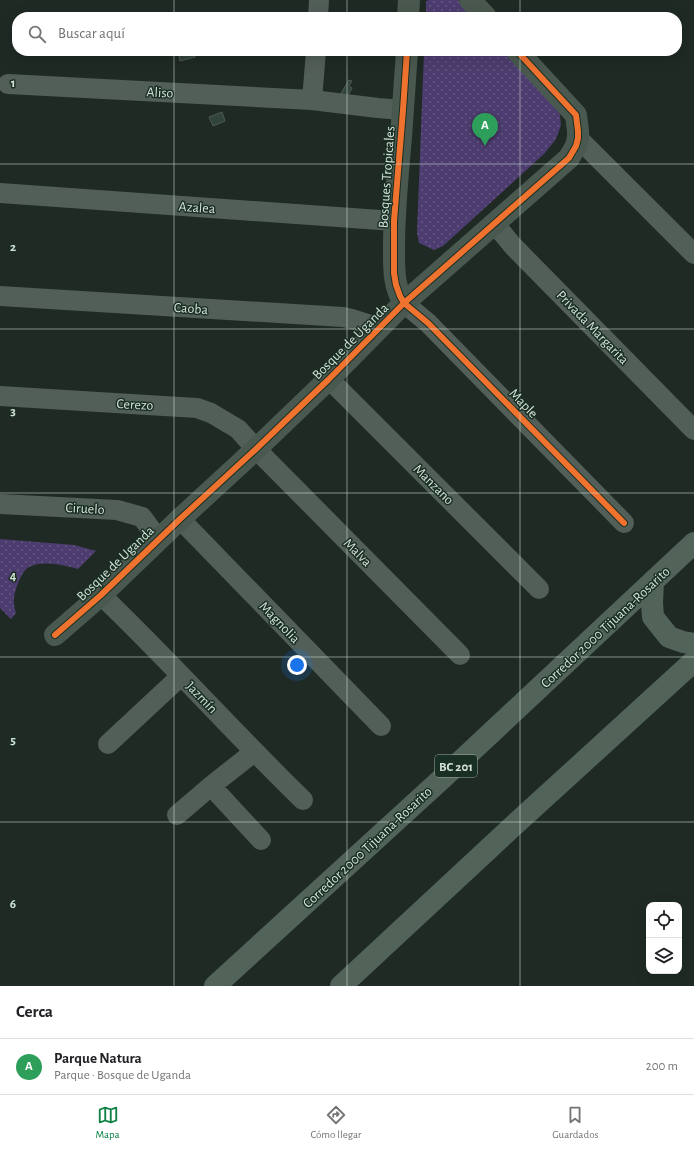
<!DOCTYPE html>
<html lang="es">
<meta charset="utf-8">
<style>
body{margin:0;font-family:"Alegreya Sans",sans-serif;background:#f2f2f2;color:#202124}
.controls{position:absolute;right:12px;bottom:12px;display:grid;overflow:hidden;border-radius:8px;box-shadow:0 4px 16px #0002}
.controls button{width:36px;height:36px;display:grid;place-items:center;padding:0;border:0;border-bottom:1px solid #e0e0e0;background:#fff;color:#202124;font:20px sans-serif}
.you{position:absolute;left:297px;top:665px;width:14px;height:14px;margin:-10px;border:3px solid #fff;border-radius:50%;background:#1a73e8;box-shadow:0 0 0 6px #1a73e833}
.badge{display:grid;place-items:center;width:26px;height:26px;border-radius:50%;background:#0b8043;color:#fff;font-size:13px;font-weight:700}
.pin{position:absolute;translate:-50% -33px;filter:drop-shadow(0 1px 2px #0008)}
.pin::after{content:'';position:absolute;top:21px;width:14px;height:12px;background:inherit;clip-path:polygon(0 0,100% 0,50% 100%)}
.list{margin:0;padding:0;list-style:none}
h2{display:flex;justify-content:space-between;align-items:center;height:52px;margin:0;padding:0 16px;font-size:17px}
h2 small{font-size:13px;font-weight:400;color:#757577}
.list li{display:grid;grid-template-columns:26px 1fr auto;gap:12px;align-items:center;box-sizing:border-box;height:56px;padding:0 16px;border-top:1px solid #e0e0e0}
.list b{display:block;font-size:15px;white-space:nowrap}
.list p{margin:0;font-size:13px;white-space:nowrap;color:#757577}
.list em{font-size:13px;font-style:normal;color:#757577}
.icon{flex:none;width:22px;height:22px;fill:none;stroke:currentColor;stroke-width:2;stroke-linecap:round;stroke-linejoin:round}
.map{position:relative;flex:none;width:694px;height:986px;overflow:hidden}
.search{position:absolute;background:#fff;box-shadow:0 4px 16px #0002;left:12px;right:12px;top:12px;height:44px;display:flex;align-items:center;gap:10px;box-sizing:border-box;padding:0 14px;border-radius:16px;color:#757577;font-size:15px}
.sheet{height:108px;background:#fff}
nav{display:flex;justify-content:space-around;align-items:center;box-sizing:border-box;height:56px;border-top:1px solid #e0e0e0;background:#fff;font-size:11px;color:#757577}
nav a{display:grid;justify-items:center;gap:2px}
nav .on{color:#0b8043}
.map>svg:first-child{display:block}
.park{fill:url(#park-dots)}
.building{fill:#31443a;stroke:#505954}
.lines{fill:none;stroke-linecap:round;stroke-linejoin:round}
.street{stroke:#525f58;stroke-width:20}
.secondary{stroke:#4a5950;stroke-width:22}
.highway{stroke:#52645a;stroke-width:22}
.cycleway-casing{stroke:#1a2f23;stroke-width:8}
.cycleway{stroke:#ef722f;stroke-width:6}
.grid{fill:none;stroke:#d5e2da;stroke-width:1;stroke-opacity:0.55}
.labels{text-anchor:middle;stroke-width:3;stroke-linejoin:round;paint-order:stroke}
.shield{fill:#1a2f23;stroke:#9daca3;stroke-width:1}
.shield-label{font-size:13px;font-weight:bold;fill:#d5e2da}
.street-label{font-size:14px;fill:#d5e2da;stroke:#1a2f23}
.grid-label{font-size:13px;text-anchor:middle;font-weight:bold;fill:#d5e2da;stroke:#1a2f23;stroke-width:3;stroke-linejoin:round;paint-order:stroke}
</style>
<div class="map">
<svg width="694" height="986" viewBox="0 0 694 986">
<defs>
<pattern id="park-dots" width="8" height="8" patternUnits="userSpaceOnUse"><rect width="8" height="8" fill="#4d3c6f"/><path d="M2 2h.1M6 6h.1" fill="none" stroke="#665883" stroke-width="1.8" stroke-linecap="round"/></pattern>
</defs>
<rect width="100%" height="100%" fill="#1f2a24"/>
<path class="park" d="M428,0H458L474,17H426V2Z
M424,51H506L559,107L561,125L556,139L544,154L443,246L434,250L419,243L417,233Z
M0,539L74,545L96,551L78,569C64,565 42,560 29,567C23,570 19,580 17,586C13,596 13,604 16,613L11,619L0,608Z"/>
<path class="building" d="M178,51H193L195,57L180,61Z
M349,80L352,81L349,86L352,88L346,99L340,95Z
M222,112L225,121L213,126L209,117Z"/>
<g class="lines">
<path class="street" d="M318,17L319,0
M8,84L312,100L378,108L403,110
M312,100L316,51
M578,138L694,254
M0,193L394,221
M494,223L513,246L694,430
M0,296L343,317L352,319L380,328
M404,303L428,323L624,523
M329,379L539,589
M0,396L197,408L211,413L238,429L256,449L460,655
M0,504L117,510L142,517L158,539
M180,519L381,726
M101,595C170,661 234,733 303,800
M108,744L181,676
M211,786L261,840
M177,815L211,786L254,752"/>
<path class="secondary" d="M470,0L486,17
M408,17L409,0
M404,303C393,286 394,266 394,247C394,210 398,173 401,137C403,108 405,80 407,51
M55,635L101,595L180,519L256,449L329,379L404,303L569,158L576,146L578,138V131L576,115L517,51"/>
<path class="highway" d="M653,581L652,603L653,617L669,637L683,642L694,644
M215,986L446,775L694,543
M341,986L511,828L694,661"/>
<defs>
<path id="cycleway" d="M407,51L403,110L394,221V273L396,285L400,296L404,303L428,323L624,523
M55,635L101,595L180,519L256,449L329,379L404,303L569,158L576,146L578,138V131L576,115L517,51"/>
</defs>
<use href="#cycleway" class="cycleway-casing"/>
<use href="#cycleway" class="cycleway"/>
</g>
<path class="grid" d="M174,0V17M347,0V17M520,0V17M174,51V986M347,51V986M520,51V986M0,164H694M0,329H694M0,493H694M0,657H694M0,822H694"/>
<g class="labels">
<rect class="shield" x="435" y="755" width="42" height="22" rx="3"/>
<g class="shield-label">
<text x="456" y="771">BC 201</text>
</g>
<g class="street-label">
<text transform="translate(160 92) rotate(3)" y="5">Aliso</text>
<text transform="translate(386 177) rotate(-86)" y="5">Bosques Tropicales</text>
<text transform="translate(197 207) rotate(4)" y="5">Azalea</text>
<text transform="translate(191 308) rotate(4)" y="5">Caoba</text>
<text transform="translate(593 327) rotate(46)" y="5">Privada Margarita</text>
<text transform="translate(350 341) rotate(-45)" y="5">Bosque de Uganda</text>
<text transform="translate(524 403) rotate(46)" y="5">Maple</text>
<text transform="translate(135 404) rotate(3)" y="5">Cerezo</text>
<text transform="translate(434 484) rotate(45)" y="5">Manzano</text>
<text transform="translate(85 508) rotate(3)" y="5">Ciruelo</text>
<text transform="translate(358 552) rotate(45)" y="5">Malva</text>
<text transform="translate(115 563) rotate(-44)" y="5">Bosque de Uganda</text>
<text transform="translate(280 622) rotate(46)" y="5">Magnolia</text>
<text transform="translate(605 627) rotate(-43)" y="5">Corredor 2000 Tijuana-Rosarito</text>
<text transform="translate(202 697) rotate(46)" y="5">Jazmín</text>
<text transform="translate(367 847) rotate(-43)" y="5">Corredor 2000 Tijuana-Rosarito</text>
</g>
</g>
<g class="grid-label">
<text x="13" y="87">1</text>
<text x="13" y="251">2</text>
<text x="13" y="415">3</text>
<text x="13" y="580">4</text>
<text x="13" y="744">5</text>
<text x="13" y="908">6</text>
</g>
</svg>
<div class="controls">
<button><svg class="icon" aria-label="locate" viewBox="0 0 24 24"><circle cx="12" cy="12" r="6"/><path d="M12 2v4M12 18v4M2 12h4M18 12h4"/></svg></button>
<button><svg class="icon" aria-label="layers" viewBox="0 0 24 24"><path d="M12 4l9 5-9 5-9-5zM3 14l9 5 9-5"/></svg></button>
</div>
<div class="you"></div>
<div class="pin badge" style="left:485px;top:146px;background:#2e9e5b">A</div>
<div class="search"><svg class="icon" aria-label="search" viewBox="0 0 24 24"><circle cx="10" cy="10" r="6"/><path d="M15 15l6 6"/></svg>Buscar aquí</div>
</div>
<section class="sheet">
<h2>Cerca<small></small></h2>
<ul class="list">
<li><span class="badge" style="background:#2e9e5b">A</span><div><b>Parque Natura</b><p>Parque · Bosque de Uganda</p></div><em>200 m</em></li>
</ul>
</section>
<nav>
<a class="on"><svg class="icon" aria-label="map" viewBox="0 0 24 24"><path d="M3 6l6-2 6 2 6-2v14l-6 2-6-2-6 2zM9 4v14M15 6v14"/></svg>Mapa</a>
<a><svg class="icon" aria-label="directions" viewBox="0 0 24 24"><path d="M12 3l9 9-9 9-9-9zM9 14v-3h6M13 9l2 2-2 2"/></svg>Cómo llegar</a>
<a><svg class="icon" aria-label="saved" viewBox="0 0 24 24"><path d="M7 4h10v16l-5-4-5 4z"/></svg>Guardados</a>
</nav>
